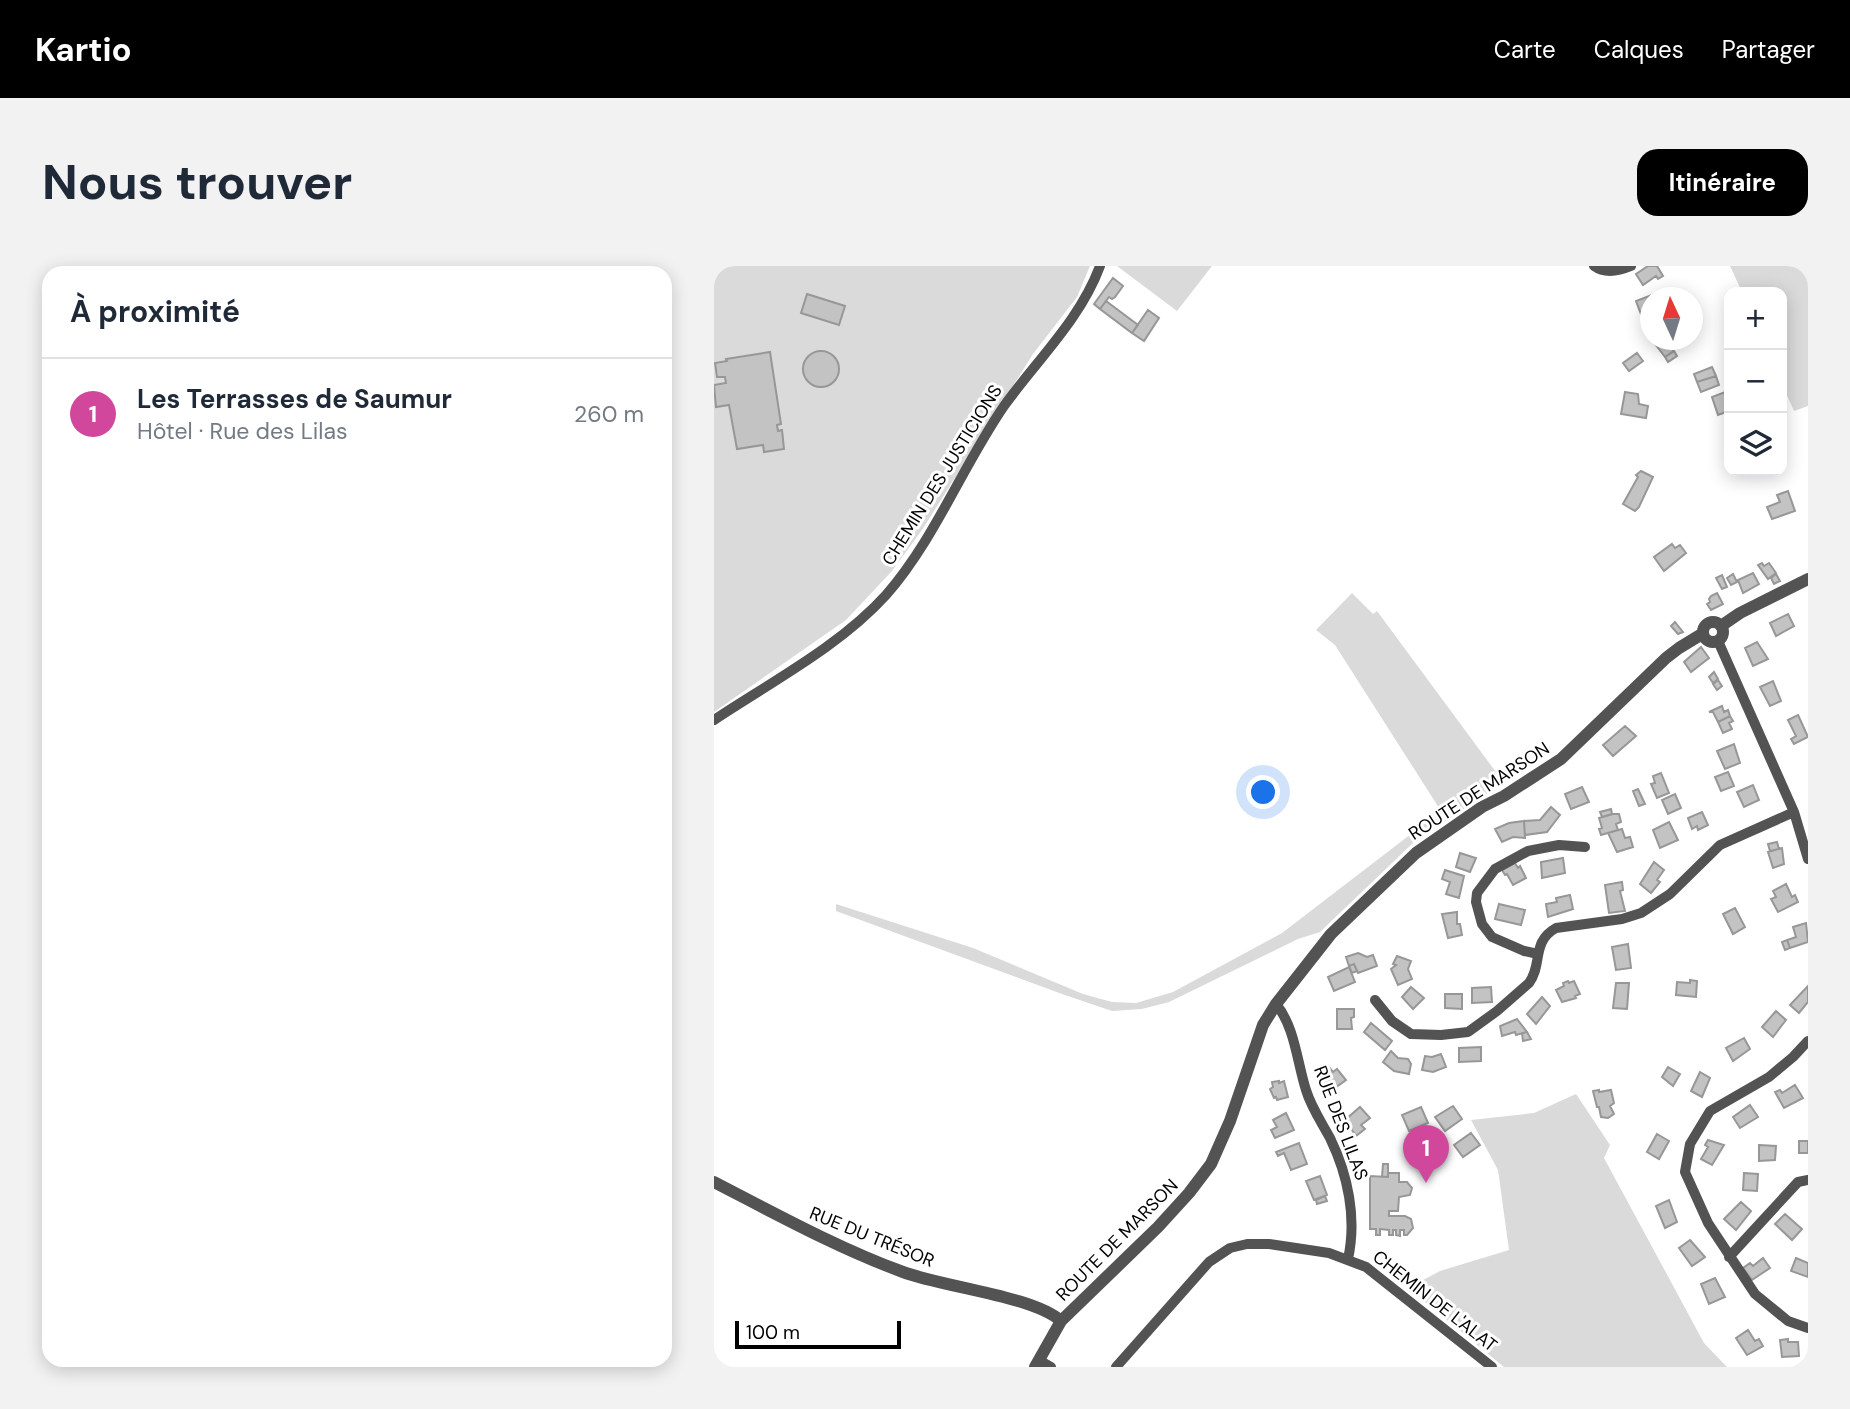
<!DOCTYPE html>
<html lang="fr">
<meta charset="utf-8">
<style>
body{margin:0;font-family:"DM Sans",sans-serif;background:#f2f2f3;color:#1f2937}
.controls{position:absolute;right:21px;top:21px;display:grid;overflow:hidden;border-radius:14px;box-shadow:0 4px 18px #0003}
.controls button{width:63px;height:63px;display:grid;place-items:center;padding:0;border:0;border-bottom:2px solid #e0e1e3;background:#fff;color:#1f2937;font:35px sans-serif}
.compass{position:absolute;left:926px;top:21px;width:63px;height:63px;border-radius:50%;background:#fff;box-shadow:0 4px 18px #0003;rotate:356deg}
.scale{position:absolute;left:21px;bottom:18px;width:166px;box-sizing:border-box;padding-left:7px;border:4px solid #000;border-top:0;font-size:19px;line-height:24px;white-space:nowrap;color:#000;-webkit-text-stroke:5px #fff;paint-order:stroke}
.you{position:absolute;left:550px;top:527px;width:24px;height:24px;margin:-18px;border:5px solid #fff;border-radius:50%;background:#1a73e8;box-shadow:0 0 0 10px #1a73e833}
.badge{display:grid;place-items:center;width:46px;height:46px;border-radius:50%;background:#000;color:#fff;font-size:23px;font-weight:700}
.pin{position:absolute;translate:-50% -58px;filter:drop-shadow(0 2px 4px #0008)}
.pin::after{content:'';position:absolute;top:37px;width:24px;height:21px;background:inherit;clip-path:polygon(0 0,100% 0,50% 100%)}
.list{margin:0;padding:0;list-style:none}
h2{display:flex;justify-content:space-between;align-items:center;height:91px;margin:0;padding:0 28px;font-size:30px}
h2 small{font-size:23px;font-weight:400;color:#747a83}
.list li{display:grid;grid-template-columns:46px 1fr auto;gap:21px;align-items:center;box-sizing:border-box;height:112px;padding:0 28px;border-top:2px solid #e0e1e3}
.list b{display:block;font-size:26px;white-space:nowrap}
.list p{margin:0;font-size:23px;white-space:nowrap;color:#747a83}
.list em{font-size:23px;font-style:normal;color:#747a83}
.icon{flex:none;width:38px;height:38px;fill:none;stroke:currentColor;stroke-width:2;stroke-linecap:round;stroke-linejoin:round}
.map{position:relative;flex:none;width:1094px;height:1101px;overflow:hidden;border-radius:21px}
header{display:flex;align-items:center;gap:42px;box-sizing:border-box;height:98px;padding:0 35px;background:#000;color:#fff}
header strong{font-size:33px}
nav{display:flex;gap:38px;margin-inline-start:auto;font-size:24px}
.intro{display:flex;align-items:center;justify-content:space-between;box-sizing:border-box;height:168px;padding:0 42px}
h1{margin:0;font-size:49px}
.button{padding:18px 32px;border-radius:21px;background:#000;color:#fff;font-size:24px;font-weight:700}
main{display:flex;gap:42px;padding:0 42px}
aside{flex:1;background:#fff;border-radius:21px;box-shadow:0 4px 18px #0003}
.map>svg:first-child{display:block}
.green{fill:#dadada}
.building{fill:#c3c3c3;stroke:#979797;stroke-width:2}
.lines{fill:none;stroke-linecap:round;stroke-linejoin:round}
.minor{stroke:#535353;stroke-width:10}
.tertiary{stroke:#535353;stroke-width:12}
.labels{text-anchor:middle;stroke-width:6;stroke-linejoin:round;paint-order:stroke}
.street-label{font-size:18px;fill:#000;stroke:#fff}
</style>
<header>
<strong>Kartio</strong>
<nav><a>Carte</a><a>Calques</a><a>Partager</a></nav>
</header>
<div class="intro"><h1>Nous trouver</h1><a class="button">Itinéraire</a></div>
<main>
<aside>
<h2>À proximité<small></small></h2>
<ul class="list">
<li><span class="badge" style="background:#d1479c">1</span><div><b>Les Terrasses de Saumur</b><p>Hôtel · Rue des Lilas</p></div><em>260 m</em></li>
</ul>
</aside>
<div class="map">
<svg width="1094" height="1101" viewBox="0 0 1094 1101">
<rect width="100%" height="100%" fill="#fff"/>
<path class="green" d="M0,0H376L363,31L319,88L208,264L178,305L132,354L0,446Z
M403,0H498L463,45Z
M1016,0H1094V140L1080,145L1068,118V26H1028Z
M638,327L659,348L663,345L790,517L701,575L606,666L584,673L455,736L428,743L398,745L348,728L122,645V638L259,682L369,728L398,736L422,737L459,726L568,667L727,545L621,379L602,364Z
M862,828L896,879L890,892L990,1077L1013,1101H790L694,1022L726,1005L795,984L784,904L757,854L820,847Z"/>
<path class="building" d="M934,0H943L949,10L944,13L942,10L929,19L922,8Z
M399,12L409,20L401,31L398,33L395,31L386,43L380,38Z
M948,25L950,32H936V48L928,51L922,35Z
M93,28L131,40L125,59L87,47Z
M392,35L424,59L418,67L386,43Z
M434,44L445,52L430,75L418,67Z
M938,74H950L960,85L951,91Z
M960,85L963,90L954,96L951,91Z
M89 103a18 18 0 1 1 36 0a18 18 0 1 1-36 0Z
M56,86L67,158L63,159L64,165L68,164L70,183L50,186L49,179L23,183L15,139L2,141L0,119L12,117L11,111H3L1,97L13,95L12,93Z
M923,87L929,95L915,105L909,97Z
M998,101L1002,110L983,116L980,108Z
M1002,110L1005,119L987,126L983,116Z
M911,126L924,128L925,138L934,140L932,152L907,148Z
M1011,126L1015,145L1004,149L998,131Z
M927,205L939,211L925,241L921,245L909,238L924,211L922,209Z
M1074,225L1081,245L1058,253L1053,241L1066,236L1063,229Z
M958,278L961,282L966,279L972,287L950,305L940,291Z
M1048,297L1050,300L1055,297L1062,307L1054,313L1044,299Z
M1039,307L1045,318L1029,327L1024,314Z
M1019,308L1023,316L1017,319L1013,312Z
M1062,308L1066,315L1060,318L1057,312Z
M1008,309L1013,321L1008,323L1002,312Z
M1003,327L1009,338L997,344L993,338L996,336L995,333L997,330Z
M1074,348L1080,360L1062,370L1056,357Z
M961,356L969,366L964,368L957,360Z
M1043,376L1054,393L1039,400L1031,382Z
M987,381L995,392L977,406L970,396Z
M1000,406L1004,413L999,417L995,411Z
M1004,414L1008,420L1003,424L999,418Z
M1059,415L1067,435L1056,440L1046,421Z
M1008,440L1010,446L1014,444L1016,450L1004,456L999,446H995Z
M1084,449L1094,471L1080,478L1077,473L1082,470L1074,454Z
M1016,450L1019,455L1015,457L1018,463L1009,467L1004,456Z
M911,460L922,470L899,490L889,479Z
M1020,478L1026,497L1011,503L1003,485Z
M1014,506L1020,520L1007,525L1001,511Z
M947,507L955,527L943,532L937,518L941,517L939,510Z
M1039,519L1045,534L1030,541L1023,526Z
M868,521L875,536L857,543L851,528Z
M924,523L931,538L925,540L919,525Z
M961,528L967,542L954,548L948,534Z
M837,541L846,549L833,566L811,569L810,555L826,554Z
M897,543L898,548L888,551L886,546Z
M988,546L994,559L984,564L983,560L978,563L974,552Z
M899,548H905L907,556L902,558L904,564L887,569L885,563L888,562L885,552Z
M810,555L811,572L799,571L788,576L781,563L795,557Z
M955,556L964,574L946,582L939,564Z
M908,563L911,572L916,571L919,581L903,586L894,567Z
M1063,576L1065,583L1056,585L1054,578Z
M1068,582L1070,598L1059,602L1054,586Z
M746,587L762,592L756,606L742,601Z
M849,592L851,607L828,612L827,596Z
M940,596L950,604L943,614L946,616L937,627L926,618Z
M801,597L804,602L806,600L812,612L799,619L793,608L791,609L788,604Z
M731,604L750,610L745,632L732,628L736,616L728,613Z
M908,616L909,624L906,625L911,645L895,647L891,619Z
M1072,618L1078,631L1081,629L1084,636L1064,646L1057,633L1062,631L1059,625Z
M856,629L859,643L834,651L832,638L843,636L842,632Z
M785,638L811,644L807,659L781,653Z
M1021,642L1031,661L1019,668L1009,648Z
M743,646V658H746L748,669L734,672L728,648Z
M1092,657L1094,676L1076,682L1073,674L1082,671L1079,661Z
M1073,674L1076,682L1071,684L1068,676Z
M914,678L917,702L902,704L898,681Z
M644,687L653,691L659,689L663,700L644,707L640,698L635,700L632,691Z
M683,690L697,695L694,703L698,713L684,719L677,703L682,699L679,698Z
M640,698L643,705L638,707L635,700Z
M635,701L641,716L620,725L614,711Z
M976,714L983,715L982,731L962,729L963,716L976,717Z
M854,715L855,717L860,715L866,728L861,730L862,732L848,736L842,724L850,720L849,717Z
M902,717H915L913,743L899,742Z
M1094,720V736L1085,747L1076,739Z
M697,721L710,732L699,743L688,731Z
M777,721L778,736L758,737V722Z
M731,728H748V743L731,742Z
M828,731L836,740L822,758L813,748Z
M623,743H640V751L637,752L638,763H623Z
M1062,745L1072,754L1059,771L1048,761Z
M803,753L813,766L802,769L801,766L788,770L786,760Z
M657,757L678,775L671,784L650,766Z
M813,766L817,773L809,775L808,767Z
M1030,772L1036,783L1019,795L1012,782Z
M767,781V795L745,796V782Z
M677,785L684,792L694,793L697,798L695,808L680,805L669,796Z
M727,788L732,801L719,806L708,804L711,790L718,791Z
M614,800L619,806L623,803L632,814L621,822L624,826L619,830L611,819L613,817L603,809Z
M954,801L966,808L959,820L948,811Z
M986,806L996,812L988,831L977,825Z
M565,815V817L570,815L574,831L563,834L562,831L560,832L556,823L559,821L558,816Z
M1081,819L1089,832L1070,842L1061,826L1066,824L1068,827Z
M885,824V826L897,824L900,837L896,840L900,848L894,852L887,851L885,841H883L879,825Z
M1036,839L1044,851L1026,862L1019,851Z
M739,840L748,853L731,865L721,851Z
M646,841L656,852L647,859L651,863L642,870L631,854Z
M707,841L714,857L695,865L688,849Z
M572,847L580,864L561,872L557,864L563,861L559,854Z
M757,867L766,879L749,891L740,879Z
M943,868L955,875L945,893L933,886Z
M994,874L1010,879L998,899L987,893L994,881L991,879Z
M1085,875H1094V887H1085Z
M585,877L593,898L577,904L570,887L564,890L562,886Z
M1045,879L1062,880L1061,894L1045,895Z
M669,898H674V911H668Z
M674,907H685V916H693L698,922L696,929L685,931L684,945H675V950H691L697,953L699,962L693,969H690V964H686V970L682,969V964H679V969H675V964L666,963V969H662V963H656V910L674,911Z
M1030,907L1044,908L1043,925L1029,924Z
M606,910L613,929L600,934L592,915Z
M611,930L613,935L603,938L602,934Z
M955,934L963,956L951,962L942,940Z
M1027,936L1037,945L1022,964L1010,953Z
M1071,948L1088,963L1078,974L1061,958Z
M976,974L991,991L978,1000L965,982Z
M1049,992L1056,1002L1038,1014L1029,1002L1036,997L1039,1000Z
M1082,992L1094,997V1011L1077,1005Z
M1001,1012L1011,1031L995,1038L987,1018Z
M1034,1064L1041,1075L1045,1073L1049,1080L1033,1089L1022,1072Z
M1074,1073V1076H1084L1085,1090L1068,1091L1066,1074Z"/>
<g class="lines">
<path class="minor" d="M880,0C891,8 905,5 917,0
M1004,375L1080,546L1094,593
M0,454C57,416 126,380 172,329C221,273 248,201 290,140C323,94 366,54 386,0
M824,688L810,685L778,671L768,658L762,636L763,627L781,603L814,585L845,579L871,581
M661,734L678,755L697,768L727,769L754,766L783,745L815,717C829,698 817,676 842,662L908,653L927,647L956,628L1006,579L1080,546
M562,738C581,761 583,796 592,824C597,841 608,857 616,872C634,909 643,952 634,993
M1094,775L1079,791L1055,811L996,845L976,878L971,906L994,957L1041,1028L1074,1055L1094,1062
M1015,991L1084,916L1094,914
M325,1094L337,1101
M402,1101L495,996L516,982L533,978H555L615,987L652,1001L778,1101"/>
<path class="tertiary" d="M989 366a10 10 0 1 1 20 0a10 10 0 1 1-20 0Z
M1007,360L1026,347L1094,313
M0,916C62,948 124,982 189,1006C229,1021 319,1030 347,1055
M321,1101L347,1055L444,961L475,927L497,898L516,855L549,759L562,738L617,668L702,587L768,541L790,530L847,493L952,392L965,382L988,368"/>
</g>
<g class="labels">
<g class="street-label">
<text transform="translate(228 209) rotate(-58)" y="6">CHEMIN DES JUSTICIONS</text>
<text transform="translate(765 525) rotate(-33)" y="6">ROUTE DE MARSON</text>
<text transform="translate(627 857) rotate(69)" y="6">RUE DES LILAS</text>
<text transform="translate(158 971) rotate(22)" y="6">RUE DU TRÉSOR</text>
<text transform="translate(403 974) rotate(-45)" y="6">ROUTE DE MARSON</text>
<text transform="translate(721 1035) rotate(38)" y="6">CHEMIN DE L'ALAT</text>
</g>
</g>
</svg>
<div class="controls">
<button>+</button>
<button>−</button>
<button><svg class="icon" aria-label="layers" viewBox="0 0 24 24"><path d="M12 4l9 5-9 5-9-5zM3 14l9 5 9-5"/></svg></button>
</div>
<svg class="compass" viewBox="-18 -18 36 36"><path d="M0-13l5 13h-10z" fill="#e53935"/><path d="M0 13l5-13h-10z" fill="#747a83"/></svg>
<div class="scale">100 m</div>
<div class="you"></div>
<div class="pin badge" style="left:712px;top:917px;background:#d1479c">1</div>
</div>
</main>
